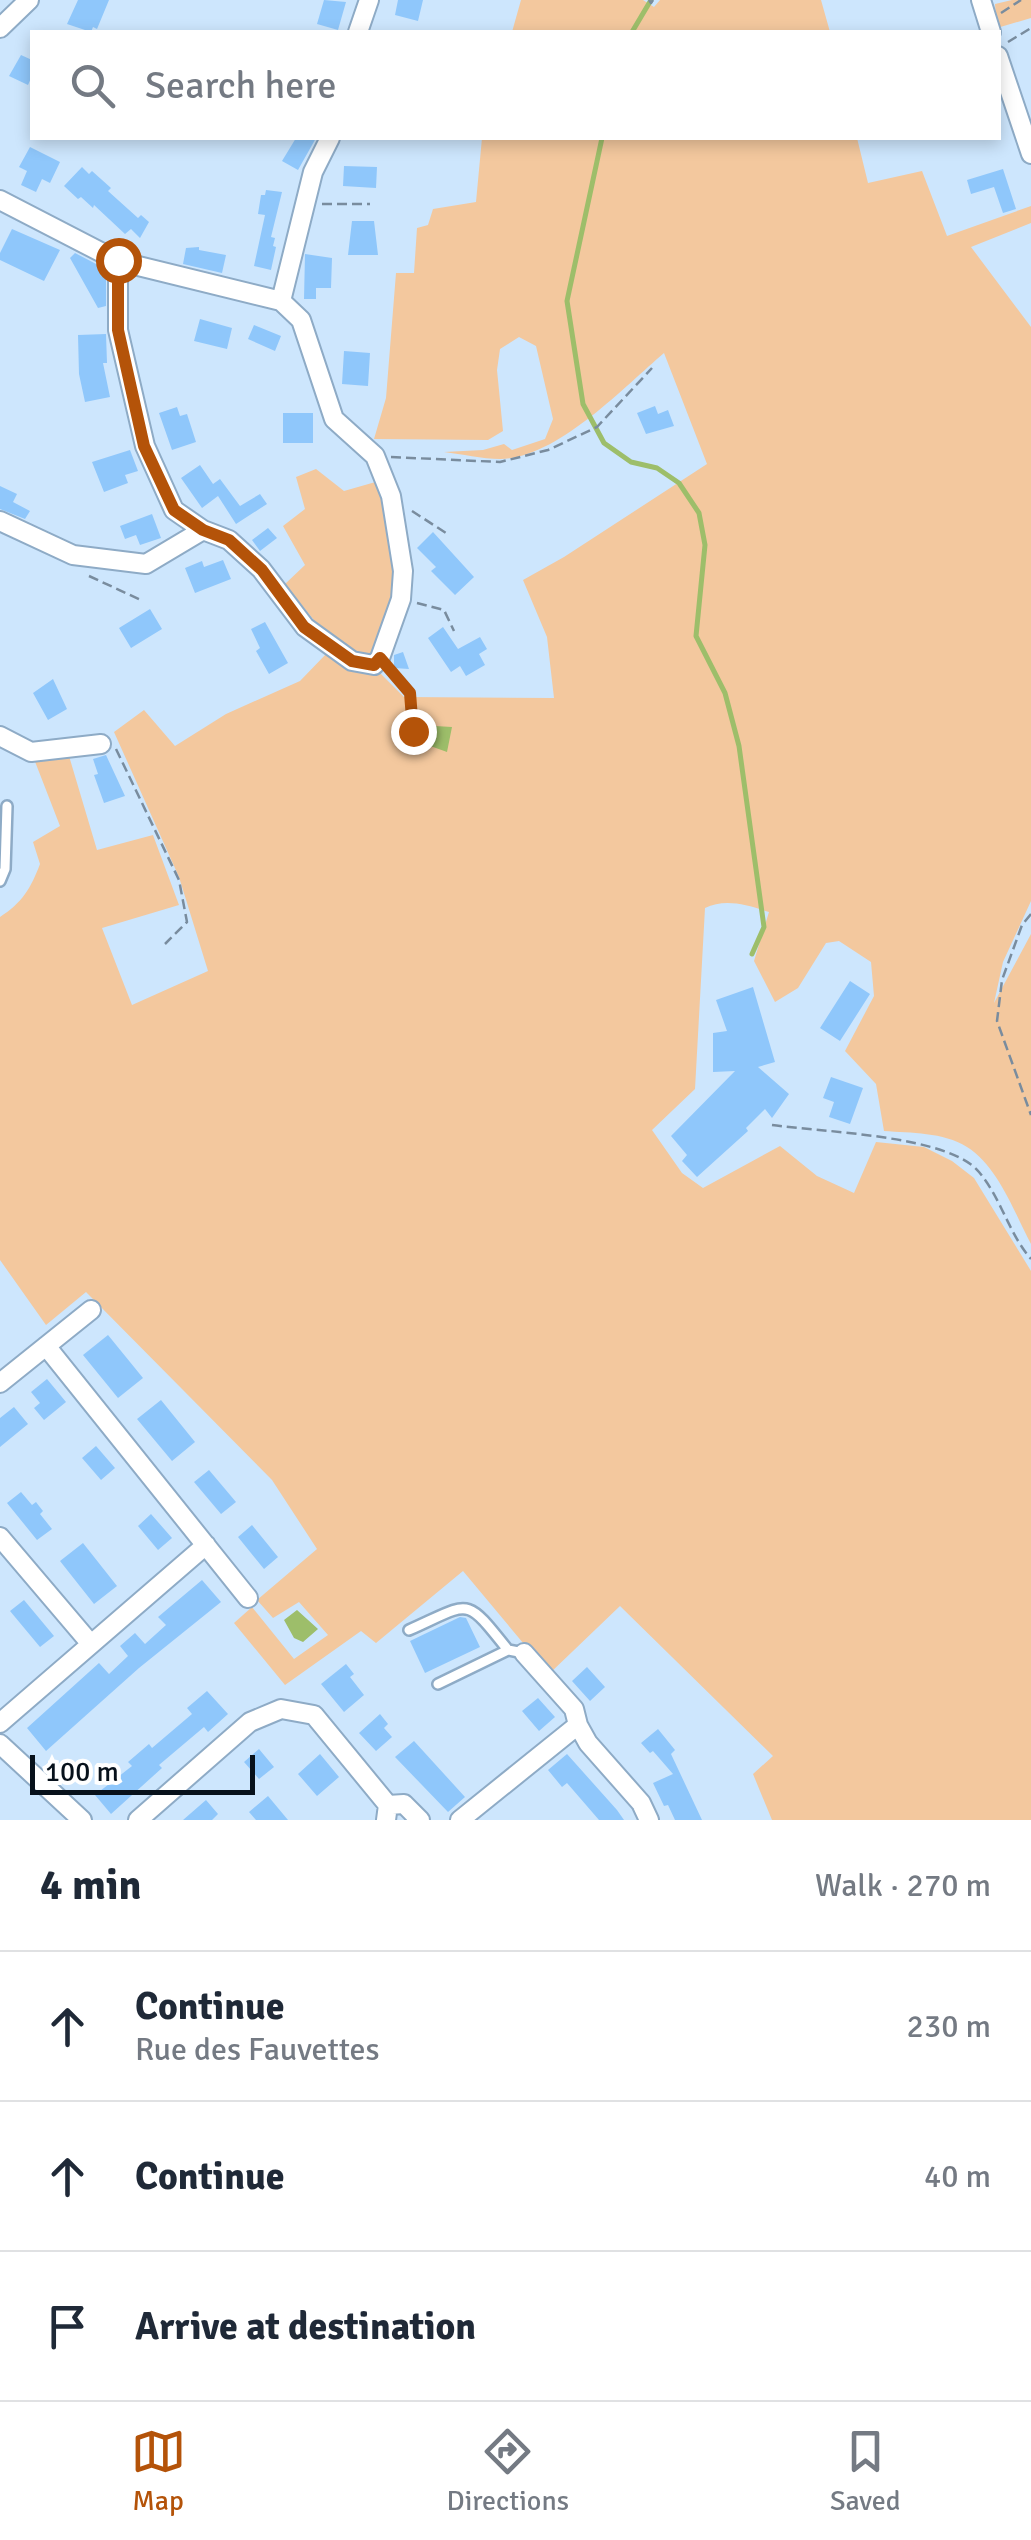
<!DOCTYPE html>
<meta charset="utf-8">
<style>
body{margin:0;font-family:Signika,sans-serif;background:#f2f2f3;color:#1f2937}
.scale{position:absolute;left:30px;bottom:25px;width:225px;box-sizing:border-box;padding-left:10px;border:5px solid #07111b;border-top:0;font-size:28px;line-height:35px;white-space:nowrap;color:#07111b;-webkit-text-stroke:8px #fff;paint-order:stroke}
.stop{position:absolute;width:30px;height:30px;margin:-22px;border:8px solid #b45309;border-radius:50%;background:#fff}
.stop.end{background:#b45309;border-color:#fff;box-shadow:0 2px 10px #0008}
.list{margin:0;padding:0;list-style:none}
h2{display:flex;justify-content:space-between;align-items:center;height:130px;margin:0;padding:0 40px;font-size:42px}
h2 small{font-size:32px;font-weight:400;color:#747a83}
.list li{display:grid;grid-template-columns:65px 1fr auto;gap:30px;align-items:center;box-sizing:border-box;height:150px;padding:0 40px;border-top:2px solid #e0e1e3}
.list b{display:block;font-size:38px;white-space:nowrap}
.list p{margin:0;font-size:32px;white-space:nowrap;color:#747a83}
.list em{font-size:32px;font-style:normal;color:#747a83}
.icon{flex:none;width:55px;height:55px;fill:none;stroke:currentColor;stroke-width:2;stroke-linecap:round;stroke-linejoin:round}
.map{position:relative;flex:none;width:1031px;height:1820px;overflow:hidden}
.search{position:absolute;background:#fff;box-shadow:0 5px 15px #0003;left:30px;right:30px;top:30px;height:110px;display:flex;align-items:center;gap:25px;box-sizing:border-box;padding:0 35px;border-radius:0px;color:#747a83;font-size:38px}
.sheet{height:580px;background:#fff}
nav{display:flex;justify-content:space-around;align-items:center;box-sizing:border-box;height:140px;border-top:2px solid #e0e1e3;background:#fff;font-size:28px;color:#747a83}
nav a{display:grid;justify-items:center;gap:5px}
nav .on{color:#b45309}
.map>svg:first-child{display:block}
.green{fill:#f3c89e}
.water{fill:#9dbe6a}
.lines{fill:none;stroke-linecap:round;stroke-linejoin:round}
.stream{stroke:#9dbe6a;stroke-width:5}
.building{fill:#8fc7fb}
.service-casing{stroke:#8eabc6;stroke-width:14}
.minor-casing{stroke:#8eabc6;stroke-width:22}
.path{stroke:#798c9e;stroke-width:2.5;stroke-dasharray:10 5;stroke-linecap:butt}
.service{stroke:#fff;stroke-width:9}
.minor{stroke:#fff;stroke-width:18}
.route{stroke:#b45309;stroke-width:12}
</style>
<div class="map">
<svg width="1031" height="1820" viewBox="0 0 1031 1820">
<rect width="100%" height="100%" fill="#cde6fd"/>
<path class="green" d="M521,0H643L654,7L660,0H821L830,32H512Z
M1012,0H1031V18L997,28L995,4Z
M482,138H857L868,183L922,171L947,236L1031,206V223L971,247L1031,327V901L1003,962L994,1003L1031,934V1244C1015,1214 998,1166 967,1147C943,1132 911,1133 884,1131L876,1084L845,1051L874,996L871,962L839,941L826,943L798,988L775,1002L754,961L769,912C748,905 725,898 705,908L695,1089L652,1130L682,1173L703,1188L780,1146L817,1176L854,1193L876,1142L924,1147L952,1161L974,1178L1031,1271V1820H772L753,1774L773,1756L620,1606L549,1674L463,1571L376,1643L361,1631L285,1685L234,1623L252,1607L294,1659L328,1635L299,1602L273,1618L257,1600L317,1549L272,1480L86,1292L46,1325L0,1260V917C22,903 31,888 40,864L33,842L60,826L34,759L69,756L97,850L153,835L179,905L102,928L132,1005L208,971L179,877L114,732L144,710L175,746L226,714L300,681L327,653L345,664L381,674L404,697L554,698L547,637L523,580L564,557L707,464L664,353C623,388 556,459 500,459C482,459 462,454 444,452L483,450L504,444L512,450L545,439L553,419L536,346L519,337L500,349L497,370L503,431L488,440L374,439L386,398L396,273H414L417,228L428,225L433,209L476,202Z
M316,469L344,491L379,481L398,570L397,606L372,659L329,639L285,584L305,565L283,526L305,509L296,477Z"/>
<path class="water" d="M418,725L452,727L447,752L422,743Z
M297,1610L318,1629L303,1642L294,1638L284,1620Z"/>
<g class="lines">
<path class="stream" d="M632,32L651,0
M602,138L567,301L583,404L604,443L631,462L657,468L679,483L699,513L705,545L696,636L725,693L739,746L764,927L752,954"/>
</g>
<path class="building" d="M78,0H109L97,29L93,27L91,32L67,24Z
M324,0L346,2L338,30L317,24Z
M398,0H423L418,21L395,15Z
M21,55L32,60V76L28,85L9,76Z
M296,138H316L298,170L282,161Z
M30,147L60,162L50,183L42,179L36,192L21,185L27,171L19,167Z
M344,166L377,167L376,188L343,186Z
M82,167L89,174L92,171L111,188L108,191L138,218L141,215L149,222L140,238L131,229L125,234L94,205L93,208L81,197L78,199L64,186Z
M1003,169L1016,209L1003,213L994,187L971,194L967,180Z
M266,190L282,192L271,237L275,238L273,246L276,247L271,270L254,266L265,215L258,214L261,195H265Z
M352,221H374L378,255H348Z
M12,229L60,250L44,281L0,260V253Z
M199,247V250L226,255L222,273L183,264L186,248Z
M75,253L100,266L106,274V306L98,308L70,258Z
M305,254L332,258L331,288H316V299H304Z
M200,319L232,328L227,349L194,341Z
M254,325L281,336L275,351L248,339Z
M106,334L107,363H103L110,397L85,402L79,374L78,335Z
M344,351L370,353L368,386L342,384Z
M655,406L658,414L668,410L674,426L646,434L637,413Z
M177,407L180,416L187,414L196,442L172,450L159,413Z
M283,413H313V443H283Z
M130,450L138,471L125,475L128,483L104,492L92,462Z
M200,465L213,484L220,479L240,506L260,494L267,504L236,524L218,496L202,508L181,478Z
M0,486L17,494L13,502L30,511L25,519L0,509Z
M152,514L161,538L140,545L136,535L125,539L120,526Z
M268,528L277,538L260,551L252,540Z
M433,532L474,577L455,595L431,571L436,567L417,548Z
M223,560L231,579L195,593L185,568L202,561L204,567Z
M150,609L162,629L131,648L119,628Z
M265,622L288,663L269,674L256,651L260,648L251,629Z
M443,627L458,649L480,637L487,649L479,654L485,665L466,676L460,666L451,672L428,638Z
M403,652L409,669L394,668V655Z
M53,679L67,709L48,720L33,693Z
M106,755L125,796L104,803L94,775L98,774L93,759Z
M850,981L870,994L840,1041L820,1028Z
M753,987L775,1062L758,1067L789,1094L772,1118L765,1109L746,1128L748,1131L697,1177L682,1161L687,1155L671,1136L735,1071L713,1072V1033L727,1031L716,1000Z
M831,1077L863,1088L850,1124L829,1117L834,1102L823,1098Z
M108,1335L143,1378L118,1398L83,1355Z
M47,1379L66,1402L44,1420L34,1408L40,1403L31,1392Z
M161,1400L195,1442L172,1461L137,1419Z
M14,1407L28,1424L0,1447V1418Z
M96,1446L115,1468L101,1480L82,1458Z
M209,1470L236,1502L221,1514L194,1482Z
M21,1492L32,1505L36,1502L39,1506L43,1511L40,1514L52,1529L37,1540L7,1503Z
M151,1514L172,1538L158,1550L138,1526Z
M252,1525L278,1557L264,1569L238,1537Z
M83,1543L117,1586L94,1604L60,1561Z
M202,1580L221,1602L139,1668L46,1751L27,1728L99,1663L109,1674L128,1656L120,1646L135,1633L145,1644L166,1625L158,1617Z
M24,1600L54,1636L40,1647L10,1611Z
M460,1617L466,1618L480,1647L425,1673L410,1641Z
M346,1664L354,1674L350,1677L364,1695L344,1712L321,1684Z
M587,1667L605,1687L590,1701L572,1681Z
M207,1691L228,1714L208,1732L204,1727L159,1765L162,1768L111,1814L95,1795L132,1766L128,1762L149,1744L152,1748L192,1714L187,1708Z
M538,1698L555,1717L539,1731L522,1711Z
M380,1714L388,1724L384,1728L392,1737L376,1751L359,1733Z
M658,1729L675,1750L671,1754L702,1820H675L668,1805L664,1806L653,1783L673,1774L653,1751L650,1753L641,1743Z
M414,1741L465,1797L448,1812L395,1757Z
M259,1749L274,1767L259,1779L244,1762Z
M320,1754L339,1777L317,1796L298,1774Z
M567,1754L617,1810L624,1820H599L567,1783L562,1787L548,1770Z
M268,1796L288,1820H256L249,1812Z
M206,1800L218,1814L212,1820H183Z"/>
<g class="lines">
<defs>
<path id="service" d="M0,881L5,869L7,806
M409,1630C472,1602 464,1595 508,1650L524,1653
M438,1684L508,1650"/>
<path id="minor" d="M981,0L991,32
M0,28L29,0
M358,32L369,0
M998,56L1031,154
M0,200L118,261L281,301
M118,261V330L145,446L174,510L203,530L229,540L261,569L305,627L352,661L374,665L380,658L401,599L403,571L391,496L375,456L334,419L301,320L281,301L313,172L330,138
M0,521L73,555L146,564L203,530
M0,736L31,752L101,744
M46,1346L248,1598
M0,1383L91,1310
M0,1537L90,1643
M524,1653L574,1709L578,1725L588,1743L641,1803L649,1820
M0,1723L206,1545
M0,1744L82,1820
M138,1820L250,1722L281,1709L314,1715L388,1805
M386,1820L388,1805L404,1804L420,1820
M460,1820L578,1725"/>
</defs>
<use href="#service" class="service-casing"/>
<use href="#minor" class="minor-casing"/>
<path class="path" d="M649,0L651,3L653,0
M1001,13L1021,0
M1008,42L1031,28
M322,204H370
M391,457L500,462L548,450L597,427L652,368
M412,511L446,533
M89,576L141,600
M417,603L444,610L454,631
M392,670L410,693L413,731
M116,749L179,880L187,922L165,944
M1031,914L1022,925L1002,980L997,1021L1031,1115
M772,1125C821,1132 949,1135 979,1172C1001,1198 1009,1234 1031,1259"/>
<use href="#service" class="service"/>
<use href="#minor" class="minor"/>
</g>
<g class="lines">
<path class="route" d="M118,260V330L144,446L174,510L203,530L229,540L262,570L304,627L352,661L374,665L380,658L410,693L413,731"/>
</g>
</svg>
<div class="scale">100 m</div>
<div class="stop" style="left:118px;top:260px"></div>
<div class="stop end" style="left:413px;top:731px"></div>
<div class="search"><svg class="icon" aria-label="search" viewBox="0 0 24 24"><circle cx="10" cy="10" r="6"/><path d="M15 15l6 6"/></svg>Search here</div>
</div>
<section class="sheet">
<h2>4 min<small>Walk · 270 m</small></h2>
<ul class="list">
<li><svg class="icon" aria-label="ahead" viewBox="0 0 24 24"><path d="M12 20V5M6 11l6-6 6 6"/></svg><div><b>Continue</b><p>Rue des Fauvettes</p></div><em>230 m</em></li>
<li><svg class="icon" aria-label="ahead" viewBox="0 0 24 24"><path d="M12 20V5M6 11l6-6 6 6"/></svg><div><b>Continue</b></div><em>40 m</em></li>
<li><svg class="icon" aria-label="arrive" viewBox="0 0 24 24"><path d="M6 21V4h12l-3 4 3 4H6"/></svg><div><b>Arrive at destination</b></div></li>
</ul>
</section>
<nav>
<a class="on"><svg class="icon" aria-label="map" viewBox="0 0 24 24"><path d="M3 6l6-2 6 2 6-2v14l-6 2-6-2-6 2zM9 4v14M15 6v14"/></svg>Map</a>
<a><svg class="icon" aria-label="directions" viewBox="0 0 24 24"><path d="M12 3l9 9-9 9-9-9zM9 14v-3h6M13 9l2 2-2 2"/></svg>Directions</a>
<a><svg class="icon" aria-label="saved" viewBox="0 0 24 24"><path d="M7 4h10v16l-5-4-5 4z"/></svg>Saved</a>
</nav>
